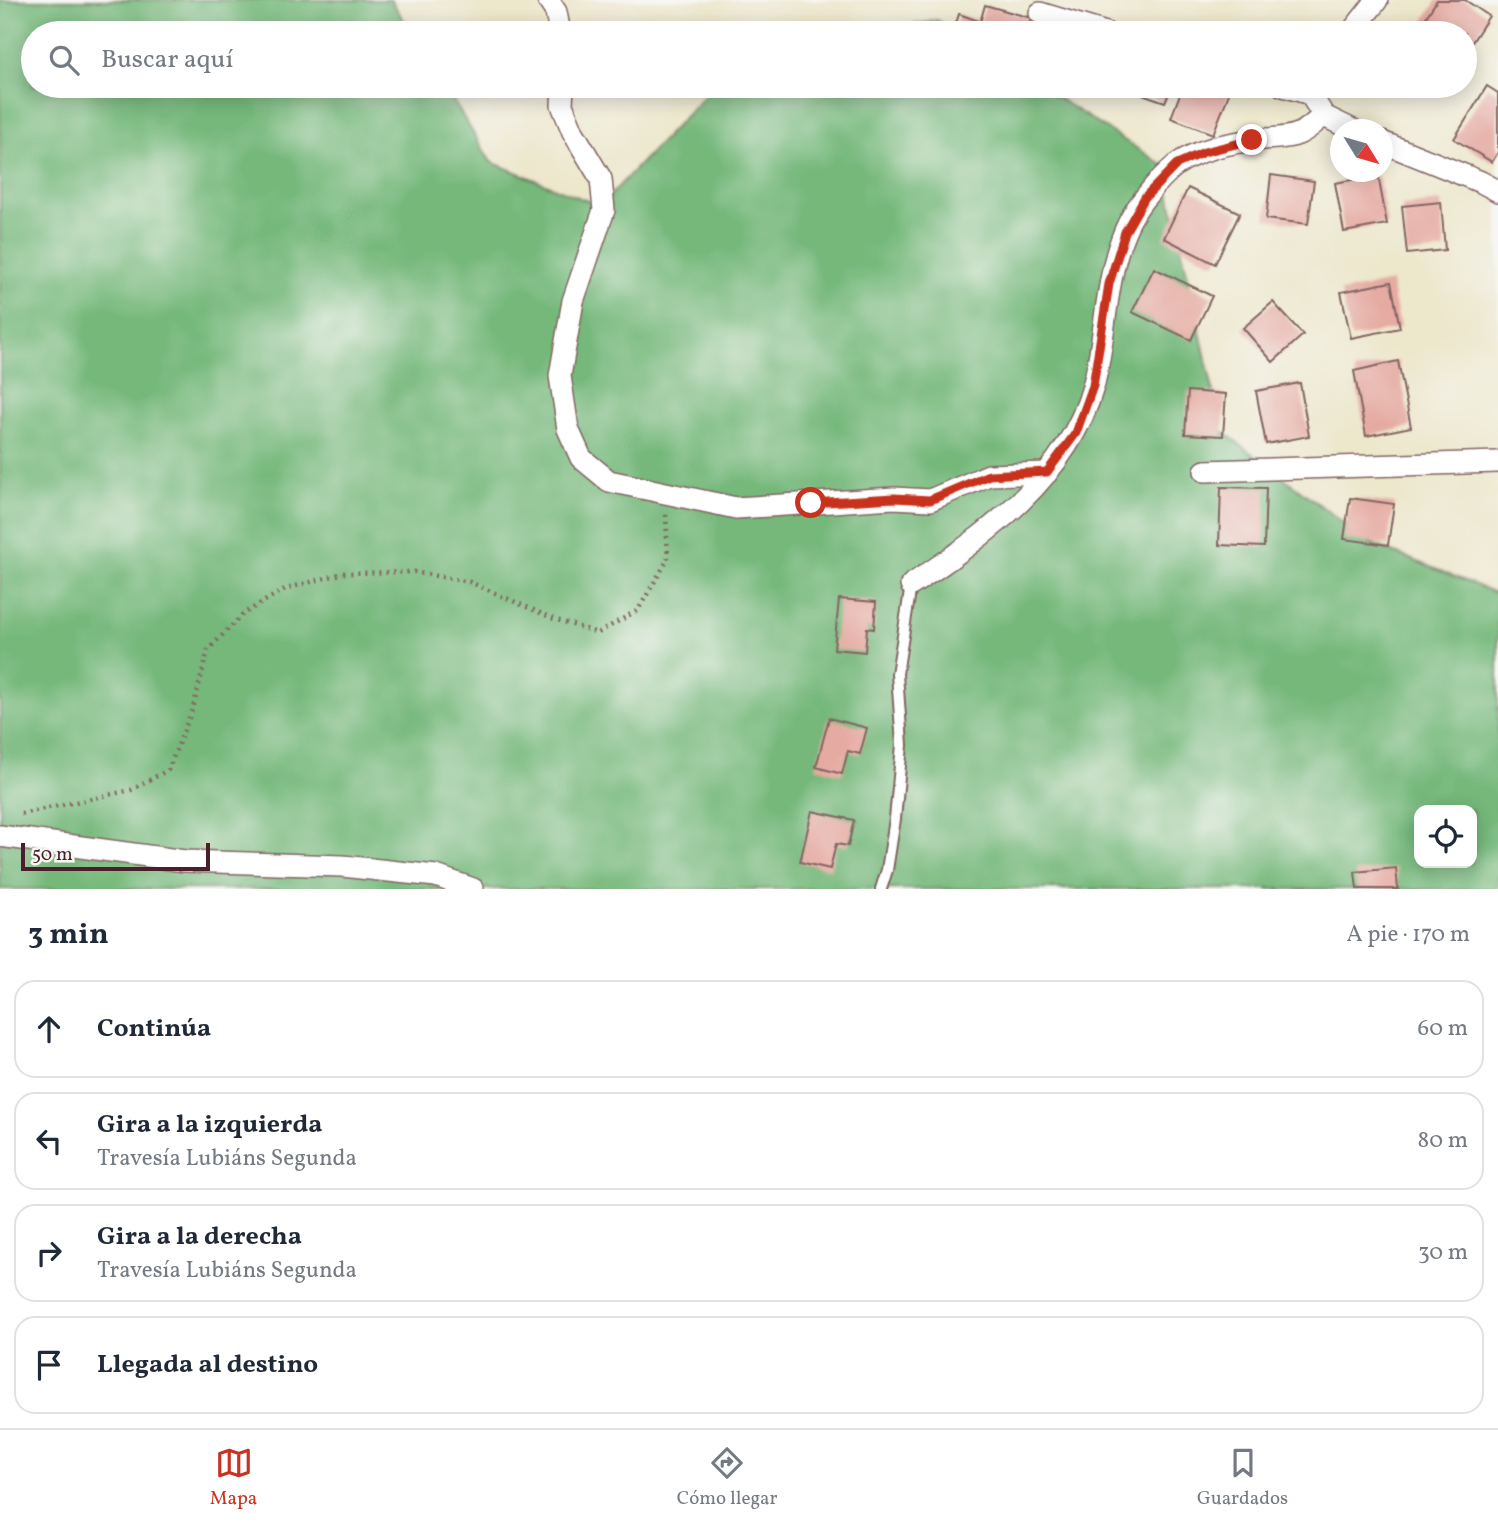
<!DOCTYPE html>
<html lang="es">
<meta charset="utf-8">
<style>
body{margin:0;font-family:Vollkorn,serif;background:#f6f6f7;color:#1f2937}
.controls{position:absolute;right:21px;bottom:21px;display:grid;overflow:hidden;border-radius:14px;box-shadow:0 4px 18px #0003}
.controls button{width:63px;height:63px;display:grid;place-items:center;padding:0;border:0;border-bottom:2px solid #e0e1e3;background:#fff;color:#1f2937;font:35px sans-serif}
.compass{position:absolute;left:1330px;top:119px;width:63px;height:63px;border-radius:50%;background:#fff;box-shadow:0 4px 18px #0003;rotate:127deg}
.scale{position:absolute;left:21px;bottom:18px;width:189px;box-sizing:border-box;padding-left:7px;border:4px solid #4a1f2b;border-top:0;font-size:19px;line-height:24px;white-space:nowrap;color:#4a1f2b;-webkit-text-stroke:5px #f6f6f2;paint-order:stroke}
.stop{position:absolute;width:21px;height:21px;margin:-16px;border:5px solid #c8321e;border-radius:50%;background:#fff}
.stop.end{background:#c8321e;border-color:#fff;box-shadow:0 2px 7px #0008}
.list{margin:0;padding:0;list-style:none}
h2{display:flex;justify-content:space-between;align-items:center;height:91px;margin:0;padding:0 28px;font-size:30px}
h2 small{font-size:23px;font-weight:400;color:#747a83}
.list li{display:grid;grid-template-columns:46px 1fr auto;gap:21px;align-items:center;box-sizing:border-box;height:98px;margin:0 14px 14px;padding:0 14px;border:2px solid #e0e1e3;border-radius:21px}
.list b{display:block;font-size:26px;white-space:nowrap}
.list p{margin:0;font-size:23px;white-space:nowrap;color:#747a83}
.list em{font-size:23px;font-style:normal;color:#747a83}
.icon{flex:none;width:38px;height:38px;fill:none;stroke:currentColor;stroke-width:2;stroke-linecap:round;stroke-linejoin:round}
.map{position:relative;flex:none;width:1498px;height:889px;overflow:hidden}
.search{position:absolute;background:#fff;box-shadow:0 4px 18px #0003;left:21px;right:21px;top:21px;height:77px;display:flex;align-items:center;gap:18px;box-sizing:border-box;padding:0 24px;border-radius:38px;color:#747a83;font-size:26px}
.sheet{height:539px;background:#fff}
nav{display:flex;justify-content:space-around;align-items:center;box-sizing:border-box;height:98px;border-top:2px solid #e0e1e3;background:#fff;font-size:19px;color:#747a83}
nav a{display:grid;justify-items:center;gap:4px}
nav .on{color:#c8321e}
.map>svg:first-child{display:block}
.forest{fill:#75b87a;stroke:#606c52;stroke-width:2;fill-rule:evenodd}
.building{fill:#e5aaa1}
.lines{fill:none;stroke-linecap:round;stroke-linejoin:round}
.lane-casing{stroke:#836563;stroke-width:14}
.street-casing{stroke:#836563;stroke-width:24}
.path{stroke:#836563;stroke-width:4.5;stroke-dasharray:2 5;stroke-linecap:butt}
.lane{stroke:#fff;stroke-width:10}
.street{stroke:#fff;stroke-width:21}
.route{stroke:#c8321e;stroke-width:9}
</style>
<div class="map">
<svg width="1498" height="889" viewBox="0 0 1498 889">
<rect width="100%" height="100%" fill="#f6f6f2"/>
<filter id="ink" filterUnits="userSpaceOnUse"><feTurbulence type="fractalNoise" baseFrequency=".0143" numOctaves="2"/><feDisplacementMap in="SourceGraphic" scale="14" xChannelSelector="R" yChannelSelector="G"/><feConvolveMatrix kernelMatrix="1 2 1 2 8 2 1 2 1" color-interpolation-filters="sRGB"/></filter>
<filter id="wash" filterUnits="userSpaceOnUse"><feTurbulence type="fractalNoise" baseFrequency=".00686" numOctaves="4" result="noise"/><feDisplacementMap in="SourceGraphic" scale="28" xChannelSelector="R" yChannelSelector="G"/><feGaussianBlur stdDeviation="1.57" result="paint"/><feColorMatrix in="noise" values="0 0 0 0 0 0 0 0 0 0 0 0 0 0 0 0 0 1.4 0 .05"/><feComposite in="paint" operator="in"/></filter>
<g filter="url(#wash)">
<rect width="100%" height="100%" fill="#ede7cc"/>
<path class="forest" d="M0,0H391L412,33H33V86H444L491,162L600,206L714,86H1039L1163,165L1222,431L1370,543L1498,594V889H0ZM1419,810H1472V863H1419Z
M937,20L958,33H872Z"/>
<g id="blocks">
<path class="building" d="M1437,0H1465L1489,16L1465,53V33H1424L1418,30Z
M985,5L1031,18L1027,33H977Z
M959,14L979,21L975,33H953Z
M1138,86H1172L1165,102L1136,92Z
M1183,86H1232L1213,134L1171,118Z
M1487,86L1498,93V152L1492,162L1454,139Z
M1271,175L1314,181L1308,224L1266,219Z
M1378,175L1387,224L1344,232L1335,183Z
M1188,188L1240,213L1215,264L1164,238Z
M1441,202L1445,250L1407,254L1402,206Z
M1154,268L1212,296L1191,340L1132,312Z
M1391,282L1400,328L1351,338L1341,292Z
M1273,302L1303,335L1273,362L1243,328Z
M1398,361L1411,427L1366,436L1354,371Z
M1300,383L1309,436L1266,444L1256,391Z
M1188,391L1226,394L1223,436L1185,434Z
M1221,487L1266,488L1264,547L1219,545Z
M1350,498L1394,504L1388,545L1344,539Z
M839,599L876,602L874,629L867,628L865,652L834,649Z
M829,718L867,728L860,754L848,751L842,774L816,767Z
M812,811L854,820L848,846L836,844L830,869L800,862Z
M1396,868L1398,889H1357L1355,872Z"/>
</g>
</g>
<g filter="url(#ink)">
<use href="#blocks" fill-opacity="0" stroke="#836563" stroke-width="2"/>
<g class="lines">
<defs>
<path id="lane" d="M881,889L887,870L895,819L902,745L897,674L911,585"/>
<path id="street" d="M548,0L556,12L560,33
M1040,13L1106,33
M1351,33L1377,0
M563,86L562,105L573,132L601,179L604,210L573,301L560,376L568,429L581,458L609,481L736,508L894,498L930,500L989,475L1047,473
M1283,86L1310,94
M1315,86L1310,94L1324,116
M1324,116L1353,130
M1382,142L1481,182L1498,191
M1205,471L1498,462
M911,585C985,536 1068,477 1093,387C1110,325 1102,247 1147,195C1155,185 1166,173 1176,165C1196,150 1232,142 1256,140C1269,138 1287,139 1298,134C1307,131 1316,121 1324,116
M0,836L185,861L342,866L436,876L473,889"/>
</defs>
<use href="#lane" class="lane-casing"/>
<use href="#street" class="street-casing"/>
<path class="path" d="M21,814L131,790L168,770L193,708L208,650L243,614L285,589L344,573L414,572L470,582L554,619L598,633L638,610L668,559L666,514"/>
<use href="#lane" class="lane"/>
<use href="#street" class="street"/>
</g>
</g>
<g class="lines" filter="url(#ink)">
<path class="route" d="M811,503L894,498L930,500L989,475L1047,472L1076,433L1093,386L1109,284L1125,232L1145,197L1177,164L1204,152L1252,140"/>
</g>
</svg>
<div class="controls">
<button><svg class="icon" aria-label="locate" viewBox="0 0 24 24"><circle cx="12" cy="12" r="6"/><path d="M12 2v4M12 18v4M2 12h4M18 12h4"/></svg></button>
</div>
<svg class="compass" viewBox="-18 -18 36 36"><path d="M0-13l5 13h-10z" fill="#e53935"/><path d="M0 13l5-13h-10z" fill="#747a83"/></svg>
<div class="scale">50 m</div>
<div class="stop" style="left:811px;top:503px"></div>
<div class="stop end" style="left:1252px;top:140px"></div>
<div class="search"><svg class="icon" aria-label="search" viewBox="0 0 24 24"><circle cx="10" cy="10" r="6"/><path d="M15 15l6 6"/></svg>Buscar aquí</div>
</div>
<section class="sheet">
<h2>3 min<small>A pie · 170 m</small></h2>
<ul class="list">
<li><svg class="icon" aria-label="ahead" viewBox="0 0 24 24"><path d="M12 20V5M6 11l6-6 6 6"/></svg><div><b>Continúa</b></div><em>60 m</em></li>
<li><svg class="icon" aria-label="left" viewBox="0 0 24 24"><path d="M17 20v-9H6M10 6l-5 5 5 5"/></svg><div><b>Gira a la izquierda</b><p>Travesía Lubiáns Segunda</p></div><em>80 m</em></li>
<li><svg class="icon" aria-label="right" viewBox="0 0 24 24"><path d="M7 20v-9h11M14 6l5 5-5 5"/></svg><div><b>Gira a la derecha</b><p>Travesía Lubiáns Segunda</p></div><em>30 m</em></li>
<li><svg class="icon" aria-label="arrive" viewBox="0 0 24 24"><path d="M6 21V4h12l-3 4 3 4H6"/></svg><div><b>Llegada al destino</b></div></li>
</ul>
</section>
<nav>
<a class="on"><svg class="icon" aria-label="map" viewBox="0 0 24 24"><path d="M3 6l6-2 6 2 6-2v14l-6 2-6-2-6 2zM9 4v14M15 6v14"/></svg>Mapa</a>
<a><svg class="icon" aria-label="directions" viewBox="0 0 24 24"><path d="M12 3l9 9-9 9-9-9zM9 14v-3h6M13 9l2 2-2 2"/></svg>Cómo llegar</a>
<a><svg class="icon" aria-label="saved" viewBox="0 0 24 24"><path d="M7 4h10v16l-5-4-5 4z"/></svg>Guardados</a>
</nav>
